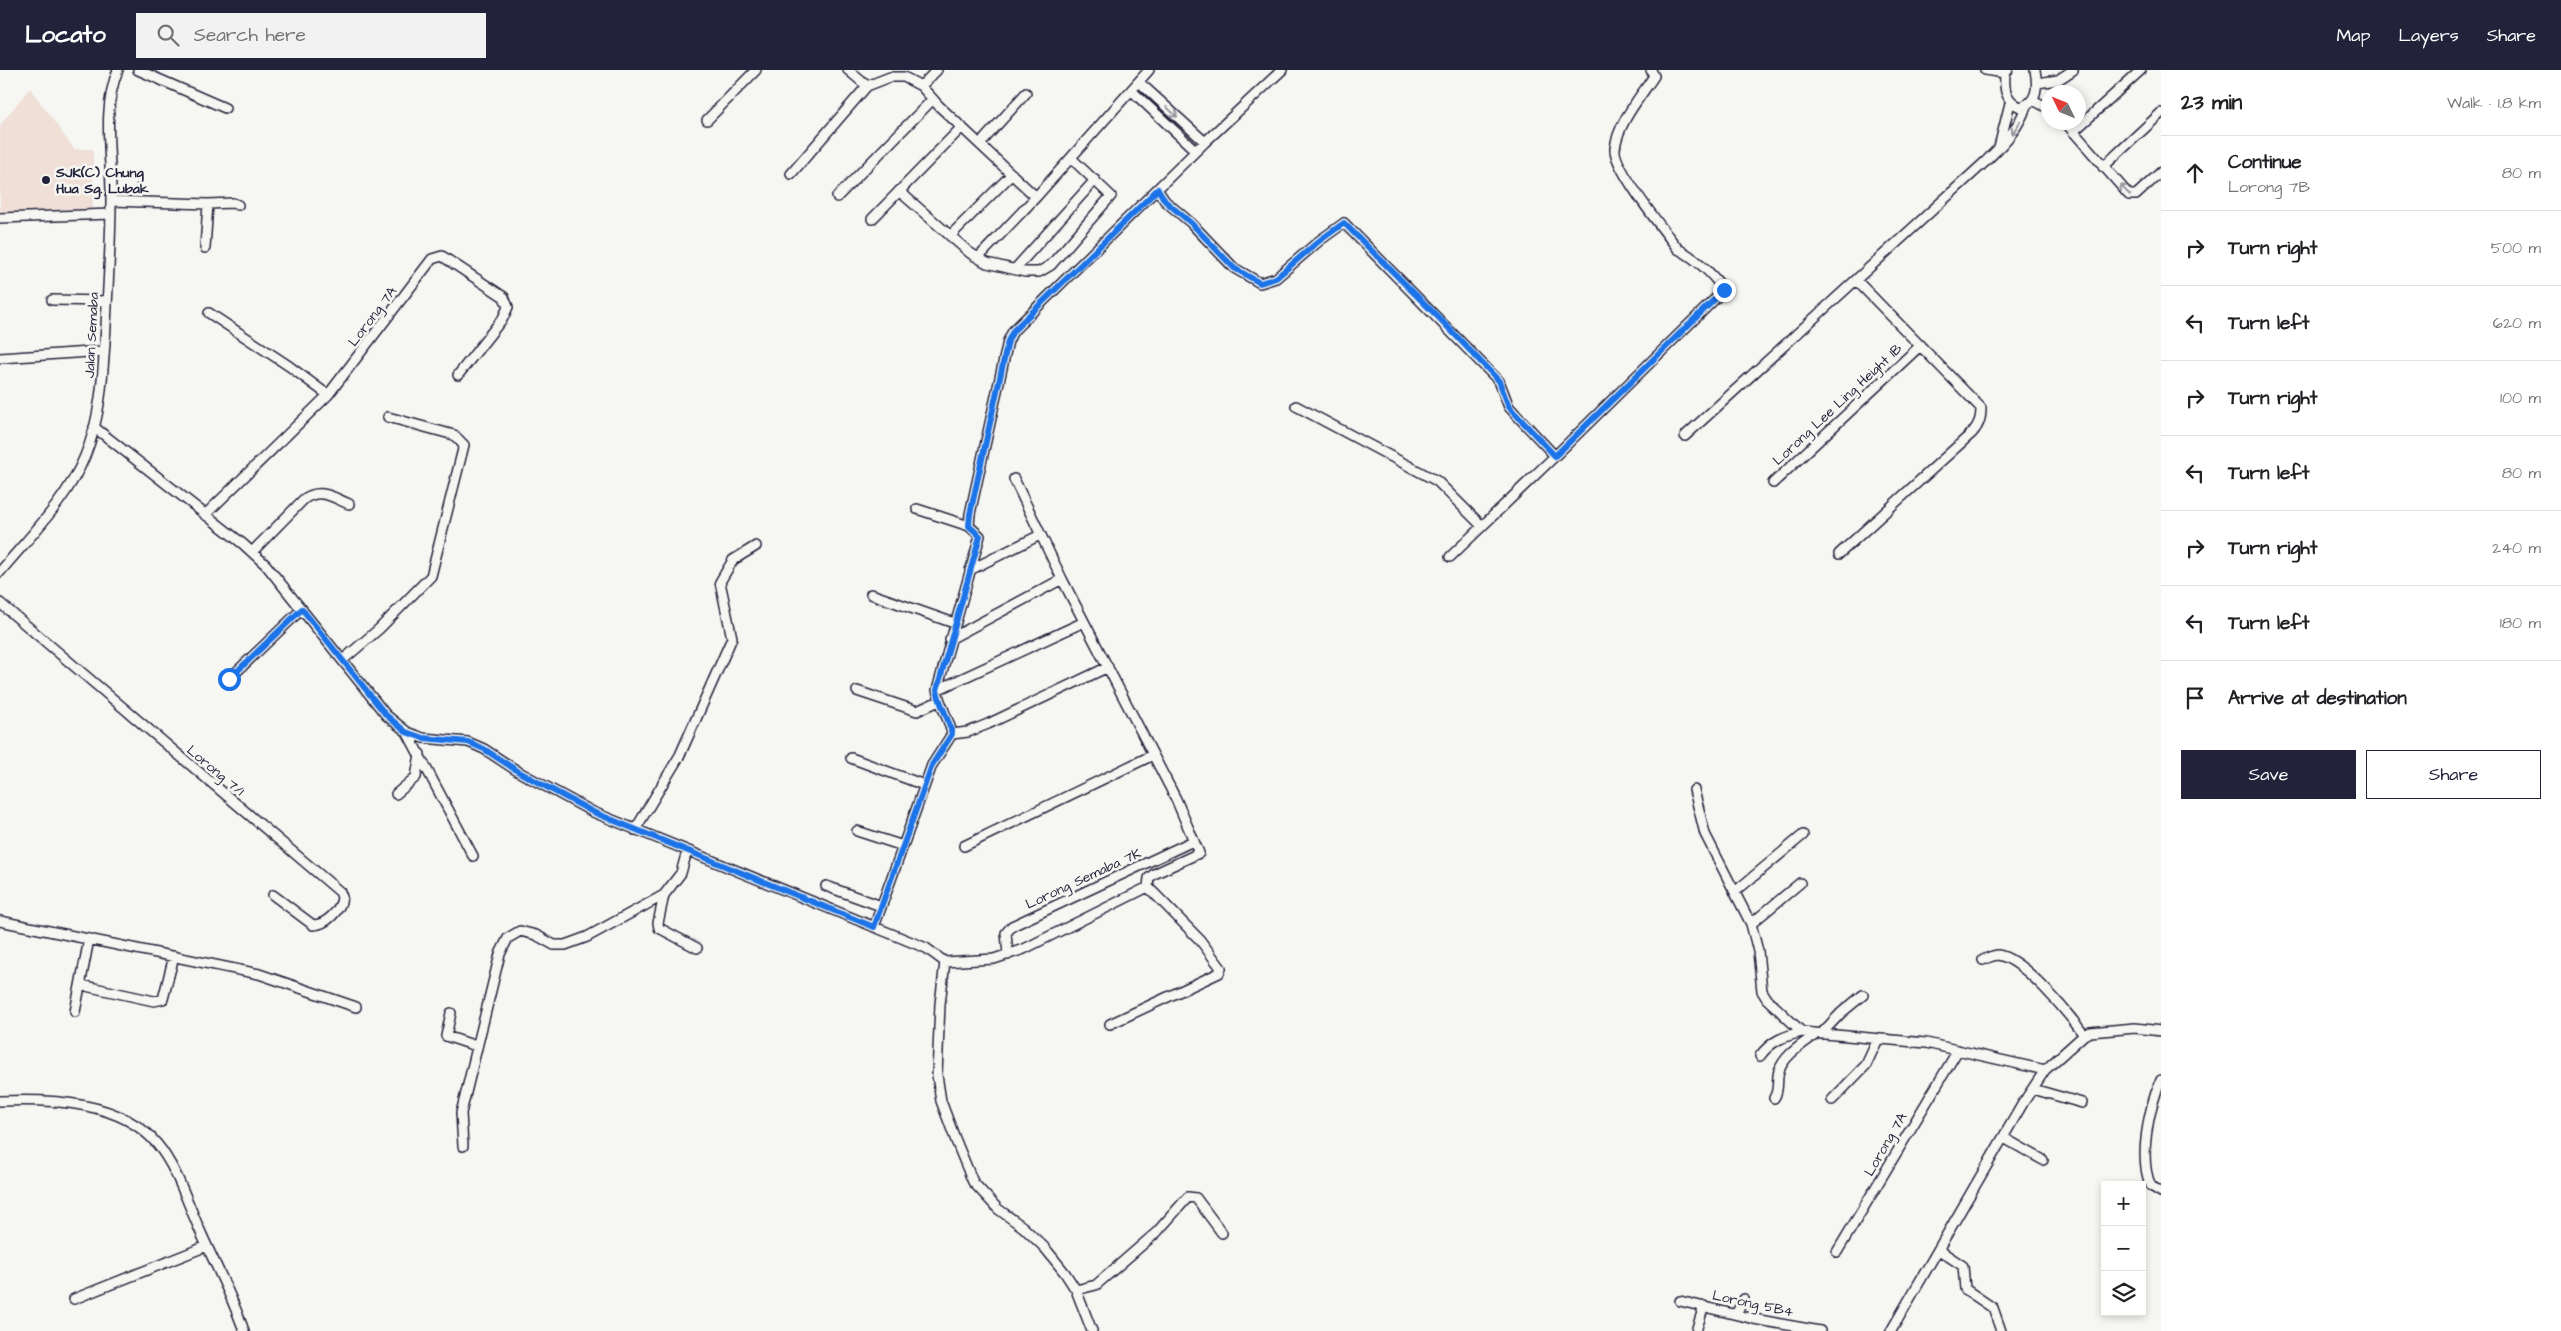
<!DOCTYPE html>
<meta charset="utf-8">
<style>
body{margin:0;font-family:"Architects Daughter",sans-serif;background:#f2f2f2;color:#202124}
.controls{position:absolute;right:15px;bottom:15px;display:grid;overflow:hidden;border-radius:0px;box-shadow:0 2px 8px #0003}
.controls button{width:45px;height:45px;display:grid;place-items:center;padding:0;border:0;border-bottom:1px solid #e0e0e0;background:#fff;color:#202124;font:25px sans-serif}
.compass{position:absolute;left:2041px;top:15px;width:45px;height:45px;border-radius:50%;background:#fff;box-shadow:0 2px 8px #0003;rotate:313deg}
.stop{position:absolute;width:15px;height:15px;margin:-11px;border:4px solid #1a73e8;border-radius:50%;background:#fff}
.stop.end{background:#1a73e8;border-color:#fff;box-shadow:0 1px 5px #0008}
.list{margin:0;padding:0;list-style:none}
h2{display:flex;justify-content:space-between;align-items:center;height:65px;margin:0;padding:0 20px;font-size:21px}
h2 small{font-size:16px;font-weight:400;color:#757577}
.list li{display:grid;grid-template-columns:32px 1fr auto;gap:15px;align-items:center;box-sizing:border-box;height:75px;padding:0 20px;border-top:1px solid #e0e0e0}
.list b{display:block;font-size:19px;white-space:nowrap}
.list p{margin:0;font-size:16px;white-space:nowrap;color:#757577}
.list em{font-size:16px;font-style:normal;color:#757577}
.actions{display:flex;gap:10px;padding:15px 20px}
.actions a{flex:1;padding:11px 0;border:1px solid #22223b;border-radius:0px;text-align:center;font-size:18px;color:#22223b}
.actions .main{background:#22223b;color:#fff}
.icon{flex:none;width:28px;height:28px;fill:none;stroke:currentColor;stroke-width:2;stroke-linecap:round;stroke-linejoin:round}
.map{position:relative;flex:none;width:2161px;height:1261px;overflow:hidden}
header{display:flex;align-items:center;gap:30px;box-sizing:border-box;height:70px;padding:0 25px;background:#22223b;color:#fff}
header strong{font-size:24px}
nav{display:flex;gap:28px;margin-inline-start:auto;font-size:18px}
.search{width:350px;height:45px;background:#f2f2f2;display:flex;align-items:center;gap:12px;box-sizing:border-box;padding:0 18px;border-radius:0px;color:#757577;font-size:19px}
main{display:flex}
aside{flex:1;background:#fff}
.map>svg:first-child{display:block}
.built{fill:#efdfd7}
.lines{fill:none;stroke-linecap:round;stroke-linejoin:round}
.minor-casing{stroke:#22223b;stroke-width:12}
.minor{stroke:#f6f6f2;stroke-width:9}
.oneway{stroke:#9797a0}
.route{stroke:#1a73e8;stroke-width:6}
.poi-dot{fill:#22223b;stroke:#f6f6f2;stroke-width:2}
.labels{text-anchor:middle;stroke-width:5;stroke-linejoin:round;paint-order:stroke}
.poi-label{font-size:14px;font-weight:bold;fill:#22223b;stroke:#f6f6f2;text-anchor:start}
.street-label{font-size:14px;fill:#22223b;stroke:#f6f6f2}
</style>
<header>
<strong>Locato</strong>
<div class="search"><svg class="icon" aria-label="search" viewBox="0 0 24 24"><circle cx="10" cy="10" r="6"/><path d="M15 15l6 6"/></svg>Search here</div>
<nav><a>Map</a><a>Layers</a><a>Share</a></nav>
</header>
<main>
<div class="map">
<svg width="2161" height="1261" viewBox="0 0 2161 1261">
<rect width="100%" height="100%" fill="#f6f6f2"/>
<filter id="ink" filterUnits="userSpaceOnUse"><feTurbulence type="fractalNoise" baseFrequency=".02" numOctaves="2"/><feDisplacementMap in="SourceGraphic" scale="10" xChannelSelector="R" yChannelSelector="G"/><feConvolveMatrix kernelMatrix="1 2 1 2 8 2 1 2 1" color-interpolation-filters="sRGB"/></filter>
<g filter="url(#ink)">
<path class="built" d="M30,18L74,79H93V140L0,145V55Z"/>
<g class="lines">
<defs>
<path id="minor" d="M138,0L225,38
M848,0L867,16
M1985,0L2005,3
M2008,0L2005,3C2004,19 2005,30 2020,37C2038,33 2038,16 2035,0
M1139,12L1205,72
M2037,13L2058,10L2073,0
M921,16L937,0
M1132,21L1196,81
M2033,30L2048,38
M707,50L756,0
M2065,52L2129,125H2136L2161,102
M2073,62L2141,0
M980,74L1026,23
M1999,77L2010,33
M2103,97L2161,43
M791,104L867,16L890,7H904L921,16L939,36L1036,127
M1157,119L1165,131L1191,153L1234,198L1260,213L1276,208L1319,171L1344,153L1499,311L1509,337L1555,386L1450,487
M899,121L970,183L987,193L1025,202H1039L1051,195L1111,126L1071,88
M837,127L933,29
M111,131L208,134L205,178
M208,134L233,133L238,135
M0,148L111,144
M872,149L962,57
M950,166L1012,104
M978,188L1036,127L1149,0
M1015,199L1095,110
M52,230L107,231
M209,243L289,296L328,325
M0,288L104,281
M1296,336L1437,411L1482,456
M94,357L243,474L266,495L386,645L407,662L423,668L468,672L484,679L519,702L593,742L926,878L945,892L994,889L1024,879L1148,817
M1685,366L1985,92C2002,75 2019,59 2026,36
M1555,386L1724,220C1711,202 1697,189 1678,179C1665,162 1613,97 1615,79C1617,54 1641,26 1654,6L1651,0
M1014,409L1062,509
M1773,413L1921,275
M917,439L969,456
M205,445L328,325L432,189L442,186L504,227L508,237L503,248L458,305
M252,482L304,429C321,418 332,427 349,434
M1839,484L1972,363C1979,355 1981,349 1981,338L1856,210
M970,500L1040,465
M0,502C30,466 67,430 85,386C102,345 103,300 106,256C108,214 111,173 111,131C112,87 101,41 118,0
M871,524L954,553
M0,533L340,822L342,827C341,840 326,855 313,855L273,825
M950,569L1062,509L1176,729L1199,783L1154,804L1149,808L1148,817
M344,589L379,559L431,506L464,375L454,365L388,347
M229,609L302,539
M937,620L1084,552
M857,621L917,641L939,631
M407,662L473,786
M952,664L968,662L988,654L1108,597
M851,688L924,715
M1694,720L1705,764L1751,854L1758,881L1762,921L1767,929L1802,962L1926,973L2045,1000
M396,724L416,707L420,684
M635,760L680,685L732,568L720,512L733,490L756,476
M857,761L903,776
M964,776L1153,685
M687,781L681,803L664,825L658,853L659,858L697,878
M826,816L881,836
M1736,821L1803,765
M0,851L259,904L356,937
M1751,854L1800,813
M874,857L932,695L952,664C949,648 940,636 937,620L980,466L969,456L970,444L1008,271L1013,261L1205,72L1282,0
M1008,885L1006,863L1012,856L1193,771
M1983,890C1988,888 1993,885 1998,885C2024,889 2069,944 2084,965
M945,892L940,934L937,1005L941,1031L956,1071L973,1112L998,1139L1023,1157L1045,1178L1065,1203L1076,1220L1092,1261
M81,915L154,931L163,929L174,886
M75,942L89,869
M451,943L446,966L476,976
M1110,954L1219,903L1221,898L1200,870L1148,817
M1821,964L1841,943L1863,925
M1760,986C1771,971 1784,966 1802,962
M2161,1010C2149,1037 2138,1089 2151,1116L2161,1122
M2033,1019L2082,1033
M1774,1028C1780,1019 1776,1010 1779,1001C1784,985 1803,974 1815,965
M1832,1030L1866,995L1878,969
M0,1031C51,1029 122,1031 157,1074C176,1097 186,1129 198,1156C213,1191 232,1225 244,1261
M2004,1068L2043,1090
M463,1076L461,1043L500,884L508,868L520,861L536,865L554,875H565L587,867L664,825
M1939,1180L1963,1196L1965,1219L1993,1238L2001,1261
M1837,1182L1958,980
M1076,1220L1096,1215L1157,1162L1188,1127L1196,1128L1199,1132L1222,1163
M74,1229L207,1176
M1680,1231L1754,1249L1820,1261
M1736,1244L1744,1229
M1696,1261L1704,1236
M1891,1261L2023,1033L2045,1000L2084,965L2090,962L2135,958L2161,961"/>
</defs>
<use href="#minor" class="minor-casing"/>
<use href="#minor" class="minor"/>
</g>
<defs><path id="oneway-shaft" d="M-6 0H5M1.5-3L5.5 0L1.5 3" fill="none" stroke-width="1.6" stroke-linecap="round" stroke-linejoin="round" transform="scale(1.25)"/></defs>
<g class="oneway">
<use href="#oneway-shaft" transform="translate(1172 42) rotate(43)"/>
<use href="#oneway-shaft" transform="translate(2016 58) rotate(124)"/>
<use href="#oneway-shaft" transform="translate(2125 120) rotate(-135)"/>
</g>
</g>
<g class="lines" filter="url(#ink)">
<path class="route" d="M229,609L302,539L386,645L406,662L423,668L468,672L484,679L519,702L593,742L874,857L932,695L952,664C949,648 940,636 937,620L980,466L969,456L970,444L1008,271L1013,261L1158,119L1165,131L1191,153L1234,198L1260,213L1276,208L1319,171L1344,153L1442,251L1499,311L1509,337L1555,386L1724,220"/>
</g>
<circle class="poi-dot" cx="46" cy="110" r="5"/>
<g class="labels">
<g class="poi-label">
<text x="56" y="107">SJK(C) Chung<tspan x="56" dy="16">Hua Sg. Lubak</tspan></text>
</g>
<g class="street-label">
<text transform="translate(372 246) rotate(-53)" y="5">Lorong 7A</text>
<text transform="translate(91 265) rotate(-87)" y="5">Jalan Semaba</text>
<text transform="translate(1837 334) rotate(-43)" y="5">Lorong Lee Ling Height 1B</text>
<text transform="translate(216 700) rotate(40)" y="5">Lorong 7/1</text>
<text transform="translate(1083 808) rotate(-25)" y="5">Lorong Semaba 7K</text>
<text transform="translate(1885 1074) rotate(-60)" y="5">Lorong 7A</text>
<text transform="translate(1753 1233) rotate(12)" y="5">Lorong 5B4</text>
</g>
</g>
</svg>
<div class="controls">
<button>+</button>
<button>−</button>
<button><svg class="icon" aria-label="layers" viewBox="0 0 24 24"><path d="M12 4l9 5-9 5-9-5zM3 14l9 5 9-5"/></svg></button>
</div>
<svg class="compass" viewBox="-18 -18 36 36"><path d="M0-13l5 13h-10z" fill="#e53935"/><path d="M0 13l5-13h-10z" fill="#757577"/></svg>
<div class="stop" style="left:229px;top:609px"></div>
<div class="stop end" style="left:1724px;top:220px"></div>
</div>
<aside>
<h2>23 min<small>Walk · 1.8 km</small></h2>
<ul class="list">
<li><svg class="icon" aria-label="ahead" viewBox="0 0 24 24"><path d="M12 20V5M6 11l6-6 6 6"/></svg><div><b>Continue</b><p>Lorong 7B</p></div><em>80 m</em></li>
<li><svg class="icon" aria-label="right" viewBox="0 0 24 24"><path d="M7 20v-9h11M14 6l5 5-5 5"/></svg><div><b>Turn right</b></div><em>500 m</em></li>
<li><svg class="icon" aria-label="left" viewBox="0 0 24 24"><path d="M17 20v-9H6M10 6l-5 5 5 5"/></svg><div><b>Turn left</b></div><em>620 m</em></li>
<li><svg class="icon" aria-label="right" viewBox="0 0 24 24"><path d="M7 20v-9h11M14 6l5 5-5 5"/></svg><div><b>Turn right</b></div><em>100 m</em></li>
<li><svg class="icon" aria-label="left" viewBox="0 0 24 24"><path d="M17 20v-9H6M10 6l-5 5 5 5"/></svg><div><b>Turn left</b></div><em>80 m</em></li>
<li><svg class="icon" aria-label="right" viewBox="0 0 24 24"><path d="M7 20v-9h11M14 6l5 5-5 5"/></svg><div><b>Turn right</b></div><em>240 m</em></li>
<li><svg class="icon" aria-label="left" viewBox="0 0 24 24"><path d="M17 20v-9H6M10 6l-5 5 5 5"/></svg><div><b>Turn left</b></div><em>180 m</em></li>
<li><svg class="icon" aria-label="arrive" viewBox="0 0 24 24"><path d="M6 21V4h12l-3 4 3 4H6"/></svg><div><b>Arrive at destination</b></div></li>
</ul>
<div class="actions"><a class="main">Save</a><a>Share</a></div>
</aside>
</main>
